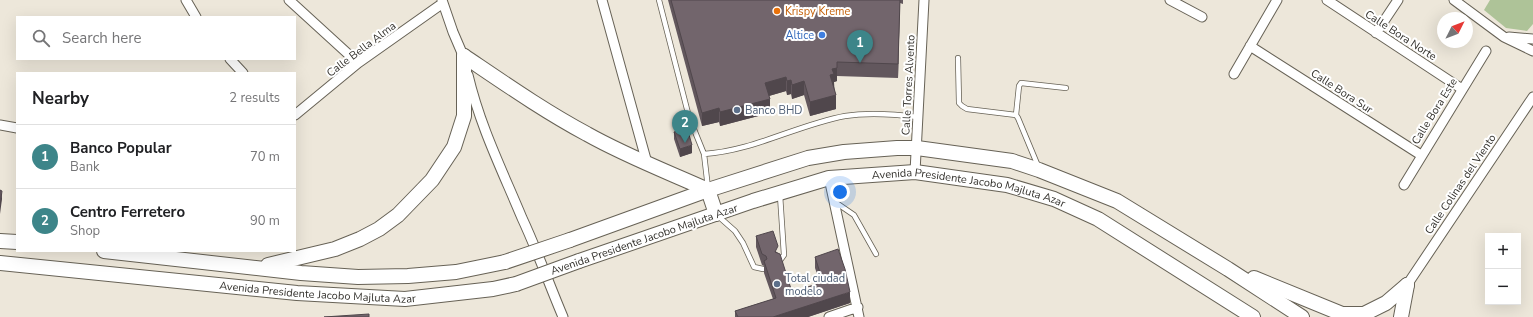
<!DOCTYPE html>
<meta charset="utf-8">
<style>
body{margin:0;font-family:"Nunito Sans",sans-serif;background:#f6f6f6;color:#202124}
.controls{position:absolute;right:12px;bottom:12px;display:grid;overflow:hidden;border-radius:0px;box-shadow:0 4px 16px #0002}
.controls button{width:36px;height:36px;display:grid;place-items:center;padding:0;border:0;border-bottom:1px solid #e0e0e0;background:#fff;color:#202124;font:20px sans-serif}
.compass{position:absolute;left:1437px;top:12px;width:36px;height:36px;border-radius:50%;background:#fff;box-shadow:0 4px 16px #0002;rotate:48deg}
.you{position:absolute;left:840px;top:192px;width:14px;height:14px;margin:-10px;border:3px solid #fff;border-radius:50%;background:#1a73e8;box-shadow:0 0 0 6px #1a73e833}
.badge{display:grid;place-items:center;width:26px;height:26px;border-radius:50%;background:#3d8589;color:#fff;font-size:13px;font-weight:700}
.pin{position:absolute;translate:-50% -33px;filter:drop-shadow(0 1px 2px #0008)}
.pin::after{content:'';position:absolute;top:21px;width:14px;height:12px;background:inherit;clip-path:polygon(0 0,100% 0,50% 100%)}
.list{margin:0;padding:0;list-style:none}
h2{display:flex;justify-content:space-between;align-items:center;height:52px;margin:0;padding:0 16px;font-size:17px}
h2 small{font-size:13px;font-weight:400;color:#757577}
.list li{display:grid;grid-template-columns:26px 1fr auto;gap:12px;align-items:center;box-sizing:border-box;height:64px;padding:0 16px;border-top:1px solid #e0e0e0}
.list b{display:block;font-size:15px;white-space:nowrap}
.list p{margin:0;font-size:13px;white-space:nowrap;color:#757577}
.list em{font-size:13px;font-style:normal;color:#757577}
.icon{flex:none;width:22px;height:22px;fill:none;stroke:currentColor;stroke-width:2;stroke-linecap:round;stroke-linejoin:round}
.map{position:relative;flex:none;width:1533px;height:317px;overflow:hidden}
.search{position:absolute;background:#fff;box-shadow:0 4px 16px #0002;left:16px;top:16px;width:280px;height:44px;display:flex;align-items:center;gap:10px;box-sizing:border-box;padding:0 14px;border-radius:0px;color:#757577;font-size:15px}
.panel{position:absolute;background:#fff;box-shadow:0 4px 16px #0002;left:16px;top:72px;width:280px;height:180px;border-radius:0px}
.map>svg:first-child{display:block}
.green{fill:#aec398}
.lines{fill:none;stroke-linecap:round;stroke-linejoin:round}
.lane-casing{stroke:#676256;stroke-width:6}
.street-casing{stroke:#676256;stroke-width:11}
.primary-casing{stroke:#676256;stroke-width:16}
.lane{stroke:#fff;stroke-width:4.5}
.street{stroke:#fff;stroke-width:9}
.primary{stroke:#fff;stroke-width:14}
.primary-bridge-casing{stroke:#676256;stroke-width:16;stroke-linecap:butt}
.primary-bridge{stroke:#fff;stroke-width:14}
.wall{fill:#62575d}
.shaded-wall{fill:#50474c}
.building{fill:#72656c;stroke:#50474c}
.food-dot{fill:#e8710a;stroke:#fff;stroke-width:1.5}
.shop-dot{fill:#3f7fe0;stroke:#fff;stroke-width:1.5}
.service-dot{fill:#5c6f8a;stroke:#fff;stroke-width:1.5}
.labels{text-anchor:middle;stroke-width:4;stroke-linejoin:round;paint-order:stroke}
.food-label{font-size:11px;fill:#c56008;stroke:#fff;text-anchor:start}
.shop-label{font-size:11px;fill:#366cbe;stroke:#fff;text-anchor:end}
.street-label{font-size:11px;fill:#33312c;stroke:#fff}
.service-label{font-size:11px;fill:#4e5e75;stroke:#fff;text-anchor:start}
</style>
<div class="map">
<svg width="1533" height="317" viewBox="0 0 1533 317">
<rect width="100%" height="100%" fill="#ede7da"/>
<path class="green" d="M1490,0H1533V24L1527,31L1506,28L1484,10Z"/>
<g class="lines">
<defs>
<path id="lane" d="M659,0L689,117L704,154L708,188
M958,58L959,103L962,106L967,109L1016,115L1018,118L1038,166
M1016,115L1019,86L1021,83L1066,88
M704,154C753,151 797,125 845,116C869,112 894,114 918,117
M835,202L854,215L876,254
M718,216L735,231L743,243L754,267L763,269
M779,262L784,255L780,195"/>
<path id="street" d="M186,0L196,17
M289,0L358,63
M442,0L453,32L465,60
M602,0L647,163
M1170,0L1202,17
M1327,0L1462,89
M1454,0L1504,37L1533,51
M1376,33L1398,0
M1509,37L1533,39
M1250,46L1421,155
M230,59L243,73
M1234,74L1277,0
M468,75C480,126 502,170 522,218C537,250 549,284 563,317
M295,115L358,63L443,3
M0,125L17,128
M915,172L924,0
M829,178L859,317
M1404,185L1486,51
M1407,285L1533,97
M829,317L858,307"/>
<g id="primary">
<path d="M464,56C504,83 544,111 587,134C626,156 668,172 708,190L716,214"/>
<path d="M570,240L708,190L808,158L844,152L897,148H917L1012,161L1039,170L1117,201L1228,269L1302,317"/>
<path d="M0,241L17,242"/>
<path d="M104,251L301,273L358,277L408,276L456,272L505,262"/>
<path id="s1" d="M579,261L753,201L829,178L915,172L1007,185L1054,199L1098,219L1253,317"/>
<path id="s2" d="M0,263L297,293L405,299L493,289L516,284"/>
<path d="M268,265L335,249L360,239L379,229L398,215L432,180L454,147L464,116V56"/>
<path d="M1254,278L1342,314H1364L1386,303L1407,285"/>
<path d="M1401,317L1407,285"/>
</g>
</defs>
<use href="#lane" class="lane-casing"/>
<use href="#street" class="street-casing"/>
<use href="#primary" class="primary-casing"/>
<use href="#lane" class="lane"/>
<use href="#street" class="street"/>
<use href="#primary" class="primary"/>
<defs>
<path id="primary-bridge" d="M505,262L570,240
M516,284L579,261"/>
</defs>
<use href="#primary-bridge" class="primary-bridge-casing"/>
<use href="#primary-bridge" class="primary-bridge"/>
</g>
<path class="wall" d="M668,0H903V4L900,3L898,78L837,76V81L834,82L836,109L810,116L804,95L792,99L791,94L787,95L786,91L769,96L770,113L720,126L719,122L702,126Z
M674,132L692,153L680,157L674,139Z
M756,236L778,253L792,292L820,283L815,268V257L850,303L808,317H735V311L773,299L764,273V266L762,265L756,247Z"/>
<path class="shaded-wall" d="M900,0L898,78V64Z
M837,62V81L834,82V88L830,75L832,69Z
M786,77V91L765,97V83Z
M791,80V94L787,95V81Z
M804,81V95L792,99V85Z
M836,95V109L810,116V102Z
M770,99V113L720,126V112Z
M719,108V122L702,126V113Z
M692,145V153L680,157V149Z
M2,191V199L0,214V206Z
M850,292V303L808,317H773Z"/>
<path class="building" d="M671,0H900L898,64L837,62V68L832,69L834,74L830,75L836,95L810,102L804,81L792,85L791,80L787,81L786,77L765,83L770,99L720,112L719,108L702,113Z
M687,128L692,145L680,149L674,132Z
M0,190L2,191L0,206Z
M773,231L778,246L775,252L780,254L792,292L823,282L815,257L838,249L845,269L850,292L773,317H738L735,311L776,298L764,261L767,259L766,256L762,254L756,236Z
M369,314V317H324Z"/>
<circle class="food-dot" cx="777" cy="11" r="4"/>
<circle class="shop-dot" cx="822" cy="35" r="4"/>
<g class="service-dot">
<circle cx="737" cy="110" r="4"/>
<circle cx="777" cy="284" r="4"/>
</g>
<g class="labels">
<g class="food-label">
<text x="785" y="15">Krispy Kreme</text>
</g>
<g class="shop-label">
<text x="814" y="39">Altice</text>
</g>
<g class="street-label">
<text transform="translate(1401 35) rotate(33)" y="4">Calle Bora Norte</text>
<text transform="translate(361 49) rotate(-37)" y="4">Calle Bella Alma</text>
<text transform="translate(908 85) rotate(-87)" y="4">Calle Torres Alvento</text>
<text transform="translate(1342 91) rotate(33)" y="4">Calle Bora Sur</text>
<text transform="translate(1434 111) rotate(-58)" y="4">Calle Bora Este</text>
<text transform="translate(1460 184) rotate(-56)" y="4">Calle Colinas del Viento</text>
<text dy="4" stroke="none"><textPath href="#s1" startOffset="405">Avenida Presidente Jacobo Majluta Azar</textPath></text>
<text transform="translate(644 239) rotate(-19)" y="4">Avenida Presidente Jacobo Majluta Azar</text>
<text dy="4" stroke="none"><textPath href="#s2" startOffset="319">Avenida Presidente Jacobo Majluta Azar</textPath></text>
</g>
<g class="service-label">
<text x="745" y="114">Banco BHD</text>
<text x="785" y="282">Total ciudad<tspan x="785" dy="13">modelo</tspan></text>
</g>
</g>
</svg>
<div class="controls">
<button>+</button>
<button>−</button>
</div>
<svg class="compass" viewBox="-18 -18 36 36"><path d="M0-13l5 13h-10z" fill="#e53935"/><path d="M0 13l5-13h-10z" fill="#757577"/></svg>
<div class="you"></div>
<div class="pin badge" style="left:860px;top:63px">1</div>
<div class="pin badge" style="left:685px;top:143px">2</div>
<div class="search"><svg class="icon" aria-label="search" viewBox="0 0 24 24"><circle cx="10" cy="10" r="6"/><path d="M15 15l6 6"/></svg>Search here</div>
<section class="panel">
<h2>Nearby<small>2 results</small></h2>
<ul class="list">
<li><span class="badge">1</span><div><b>Banco Popular</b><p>Bank</p></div><em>70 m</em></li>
<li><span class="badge">2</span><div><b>Centro Ferretero</b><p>Shop</p></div><em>90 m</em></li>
</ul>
</section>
</div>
